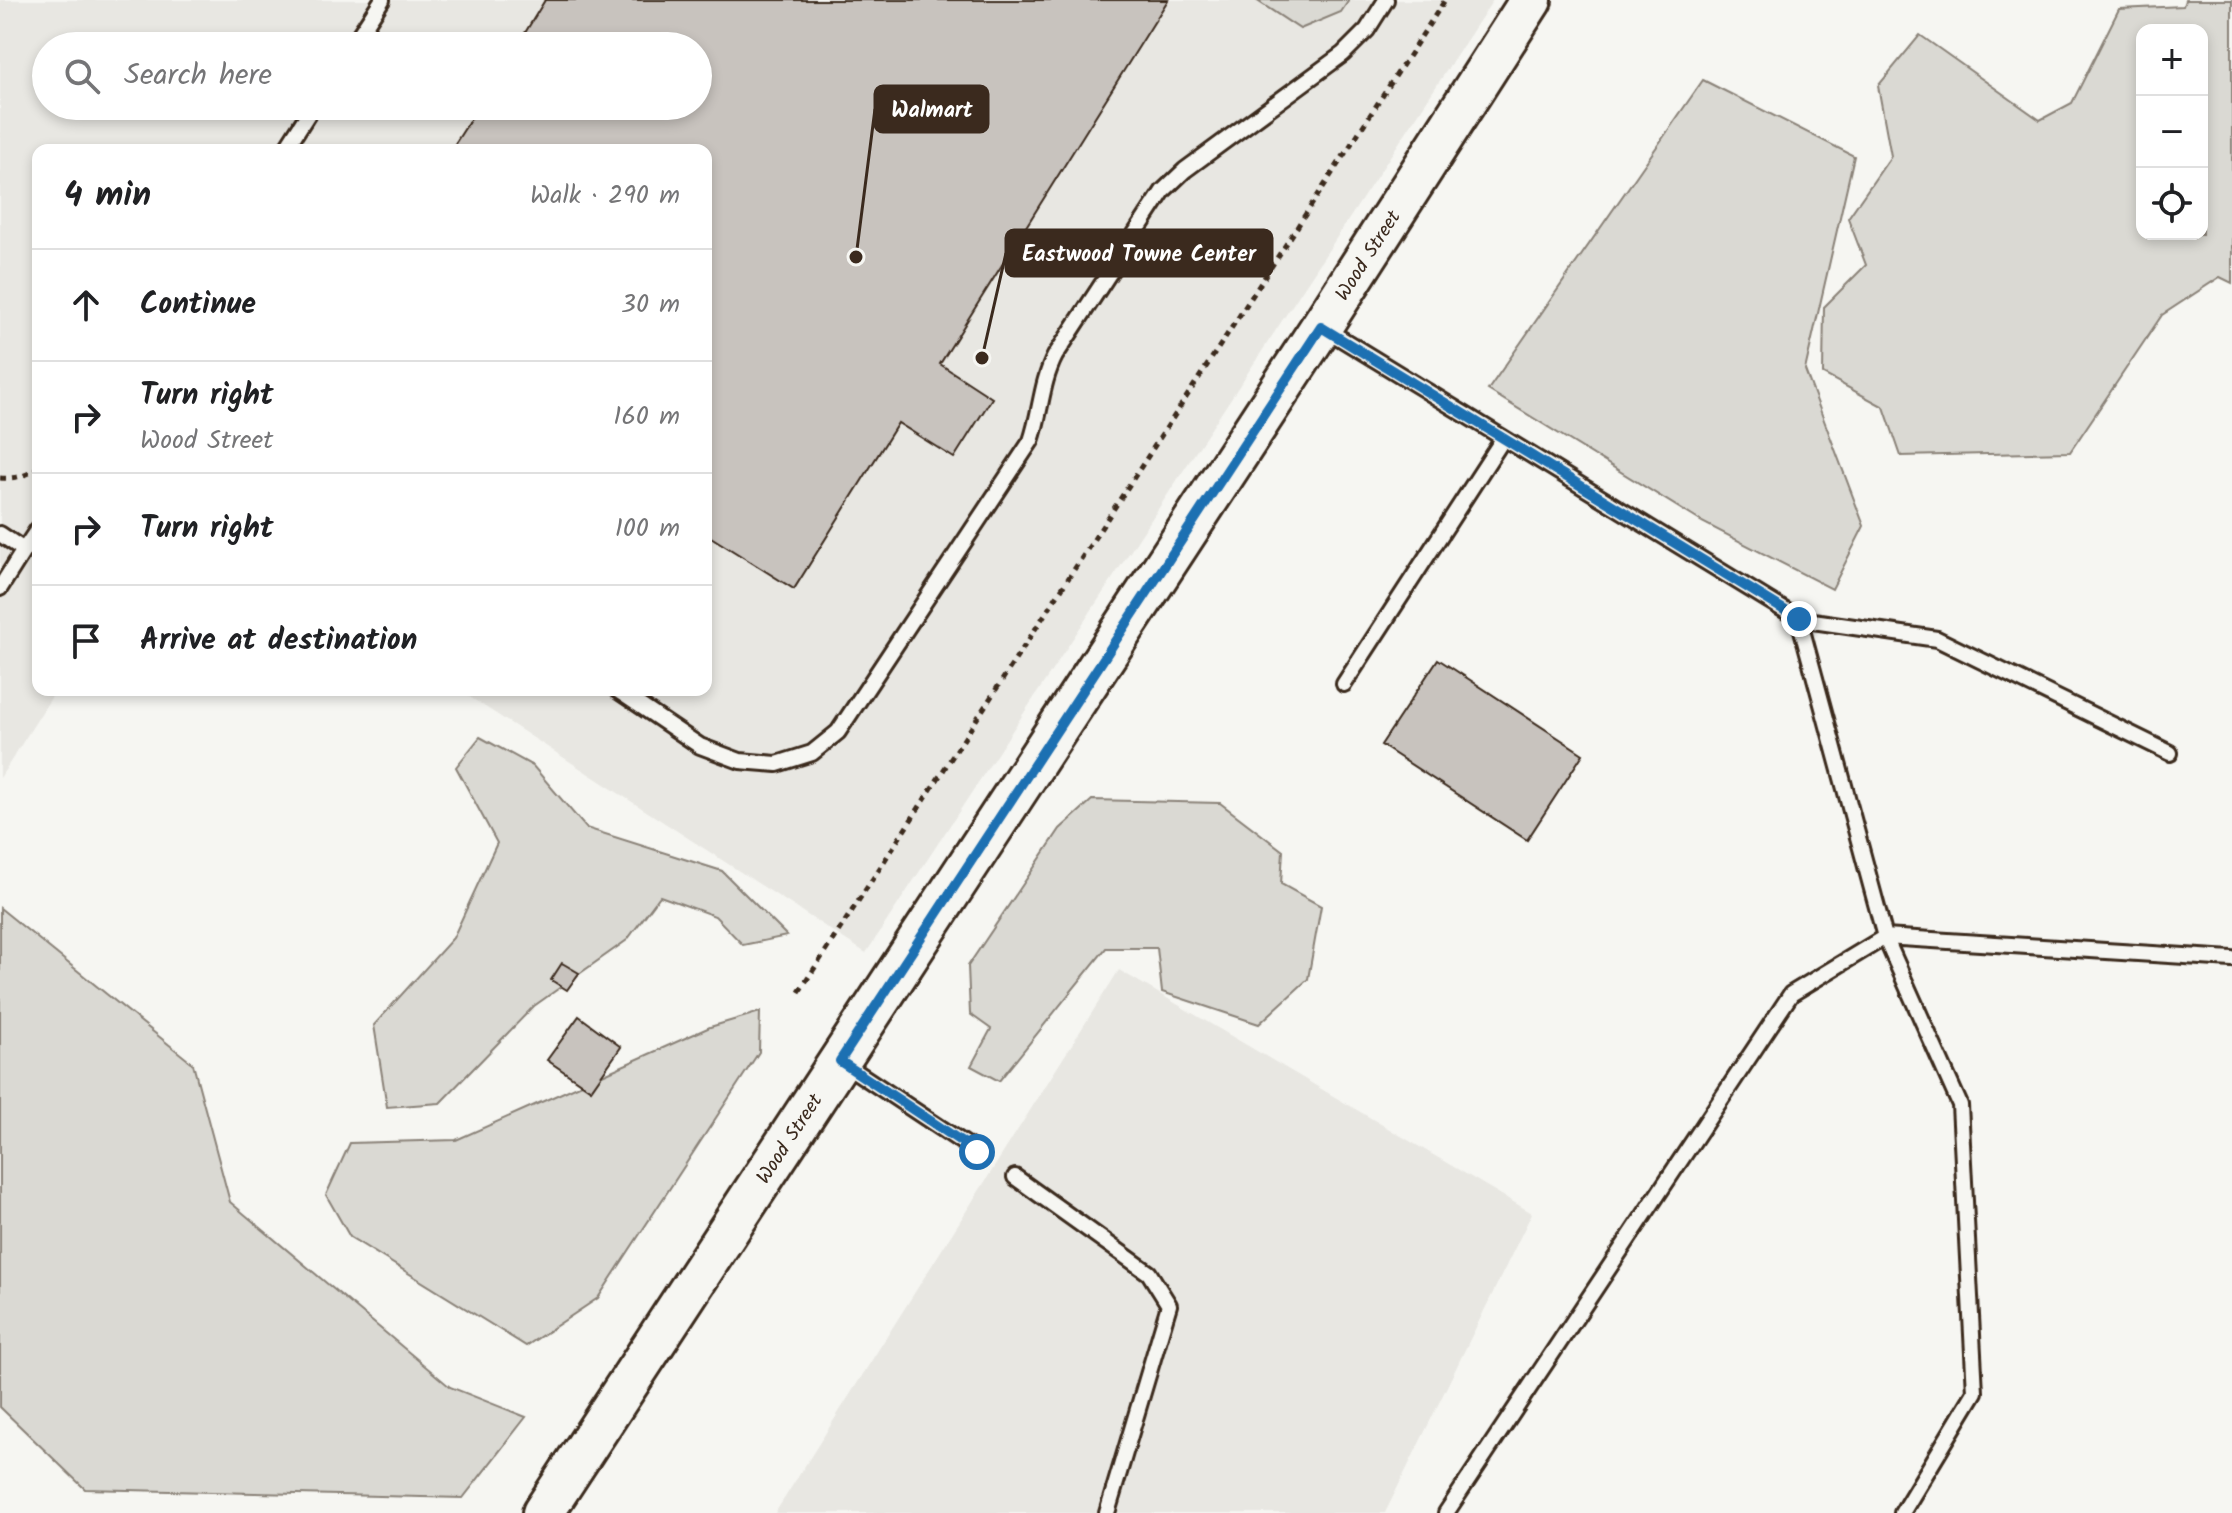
<!DOCTYPE html>
<meta charset="utf-8">
<style>
body{margin:0;font-family:Kalam,sans-serif;background:#f2f2f2;color:#202124}
.controls{position:absolute;right:24px;top:24px;display:grid;overflow:hidden;border-radius:16px;box-shadow:0 4px 12px #0003}
.controls button{width:72px;height:72px;display:grid;place-items:center;padding:0;border:0;border-bottom:2px solid #e0e0e0;background:#fff;color:#202124;font:40px sans-serif}
.stop{position:absolute;width:24px;height:24px;margin:-18px;border:6px solid #1f6fb2;border-radius:50%;background:#fff}
.stop.end{background:#1f6fb2;border-color:#fff;box-shadow:0 2px 8px #0008}
.list{margin:0;padding:0;list-style:none}
h2{display:flex;justify-content:space-between;align-items:center;height:104px;margin:0;padding:0 32px;font-size:34px}
h2 small{font-size:26px;font-weight:400;color:#757577}
.list li{display:grid;grid-template-columns:52px 1fr auto;gap:24px;align-items:center;box-sizing:border-box;height:112px;padding:0 32px;border-top:2px solid #e0e0e0}
.list b{display:block;font-size:30px;white-space:nowrap}
.list p{margin:0;font-size:26px;white-space:nowrap;color:#757577}
.list em{font-size:26px;font-style:normal;color:#757577}
.icon{flex:none;width:44px;height:44px;fill:none;stroke:currentColor;stroke-width:2;stroke-linecap:round;stroke-linejoin:round}
.map{position:relative;flex:none;width:2232px;height:1513px;overflow:hidden}
.search{position:absolute;background:#fff;box-shadow:0 4px 12px #0003;left:32px;top:32px;width:680px;height:88px;display:flex;align-items:center;gap:20px;box-sizing:border-box;padding:0 28px;border-radius:44px;color:#757577;font-size:30px}
.panel{position:absolute;background:#fff;box-shadow:0 4px 12px #0003;left:32px;top:144px;width:680px;height:552px;border-radius:16px}
.map>svg:first-child{display:block}
.built{fill:#e8e7e2;fill-rule:evenodd}
.green{fill:#dad9d3;stroke:#8a8278;stroke-width:2;fill-rule:evenodd}
.building{fill:#c8c3be;stroke:#3b2a1e;stroke-width:2}
.lines{fill:none;stroke-linecap:round;stroke-linejoin:round}
.lane-casing{stroke:#3b2a1e;stroke-width:20}
.secondary-casing{stroke:#3b2a1e;stroke-width:46}
.path{stroke:#3b2a1e;stroke-width:5;stroke-dasharray:6 6;stroke-linecap:butt}
.lane{stroke:#f6f6f2;stroke-width:14}
.secondary{stroke:#f6f6f2;stroke-width:40}
.route{stroke:#1f6fb2;stroke-width:10}
.labels{text-anchor:middle;stroke-width:8;stroke-linejoin:round;paint-order:stroke}
.street-label{font-size:20px;fill:#3b2a1e;stroke:#f6f6f2}
.leader{fill:none;stroke:#3b2a1e;stroke-width:3}
.callout-dot{fill:#3b2a1e;stroke:#f6f6f2;stroke-width:3}
.callout{fill:#3b2a1e;stroke:#3b2a1e;stroke-width:3}
.callout-label{font-size:22px;text-anchor:middle;font-weight:bold;fill:#fff}
</style>
<div class="map">
<svg width="2232" height="1513" viewBox="0 0 2232 1513">
<rect width="100%" height="100%" fill="#f6f6f2"/>
<filter id="ink" filterUnits="userSpaceOnUse"><feTurbulence type="fractalNoise" baseFrequency=".0125" numOctaves="2"/><feDisplacementMap in="SourceGraphic" scale="16" xChannelSelector="R" yChannelSelector="G"/><feConvolveMatrix kernelMatrix="1 2 1 2 8 2 1 2 1" color-interpolation-filters="sRGB"/></filter>
<g filter="url(#ink)">
<path class="built" d="M0,0H1493L866,953L459,690H706V150H38V690H56L0,778ZM46,46H698V106H46Z
M1119,970L1532,1213L1385,1513H775Z"/>
<path class="green" d="M1256,0H1349L1341,12L1300,29Z
M2185,0H2232V283L2220,277L2162,315L2070,452L1901,456L1884,407L1823,374L1824,307L1866,265L1848,218L1891,156L1878,86L1920,35L2040,120L2072,103L2119,9L2183,6ZM2142,30H2202V234H2142Z
M1703,80L1854,156L1805,370L1864,526L1832,589L1702,522L1488,390Z
M480,737L533,766L586,828L722,871L787,936L743,945L715,916L660,896L627,940L534,1006L440,1103L387,1107L374,1025L453,938L497,843L456,767Z
M1092,800L1220,803L1283,851L1281,884L1321,906L1308,979L1259,1024L1162,992L1157,948H1106L999,1081L971,1066L991,1029L970,1014L968,966L1060,829Z
M0,908L193,1064L230,1202L450,1387L526,1417L463,1498L85,1489L0,1407Z
M760,1012L759,1052L598,1298L526,1346L350,1237L326,1195L350,1143L456,1140L710,1027Z"/>
<path class="building" d="M545,0H1168L940,364L992,398L954,458L898,423L794,589L706,534V150H451L479,106H698V46H517Z
M1438,659L1583,754L1527,840L1381,745Z
M562,963L579,973L567,990L551,980Z
M579,1016L621,1047L591,1090L547,1060Z"/>
<g class="lines">
<defs>
<path id="lane" d="M352,46L382,0
M285,150L313,106
M1322,327L1799,619L1937,639L2170,753
M0,534L24,550L38,529
M0,588L24,550
M1344,684L1503,439
M617,690L700,746L740,761L777,764L812,753L838,732L1031,441C1041,412 1041,383 1055,356L1163,191L1185,170L1343,54L1367,30L1386,0
M843,1063L977,1152
M1015,1177L1149,1273L1169,1305L1107,1513
M1446,1513L1791,994L1885,937L1799,619
M1902,1513L1975,1392L1960,1105L1885,937L2232,959"/>
<g id="secondary">
<path id="s1" d="M543,1513L1321,327L1531,0"/>
</g>
</defs>
<use href="#lane" class="lane-casing"/>
<use href="#secondary" class="secondary-casing"/>
<path class="path" d="M0,478C14,479 28,476 38,467
M799,992L1445,0"/>
<use href="#lane" class="lane"/>
<use href="#secondary" class="secondary"/>
</g>
</g>
<g class="lines" filter="url(#ink)">
<path class="route" d="M977,1152L840,1061L1321,327L1799,619"/>
</g>
<g class="labels">
<g class="street-label">
<text dy="7" stroke="none"><textPath href="#s1" startOffset="1504">Wood Street</textPath></text>
<text dy="7" stroke="none"><textPath href="#s1" startOffset="448">Wood Street</textPath></text>
</g>
</g>
<path class="leader" d="M856 257L875 109M982 358L1006 253"/>
<g class="callout-dot">
<circle cx="856" cy="257" r="8"/>
<circle cx="982" cy="358" r="8"/>
</g>
<g class="callout">
<rect x="875" y="86" width="113" height="46" rx="8"/>
<rect x="1006" y="230" width="266" height="46" rx="8"/>
</g>
<g class="callout-label">
<text x="932" y="117">Walmart</text>
<text x="1139" y="261">Eastwood Towne Center</text>
</g>
</svg>
<div class="controls">
<button>+</button>
<button>−</button>
<button><svg class="icon" aria-label="locate" viewBox="0 0 24 24"><circle cx="12" cy="12" r="6"/><path d="M12 2v4M12 18v4M2 12h4M18 12h4"/></svg></button>
</div>
<div class="stop" style="left:977px;top:1152px"></div>
<div class="stop end" style="left:1799px;top:619px"></div>
<div class="search"><svg class="icon" aria-label="search" viewBox="0 0 24 24"><circle cx="10" cy="10" r="6"/><path d="M15 15l6 6"/></svg>Search here</div>
<section class="panel">
<h2>4 min<small>Walk · 290 m</small></h2>
<ul class="list">
<li><svg class="icon" aria-label="ahead" viewBox="0 0 24 24"><path d="M12 20V5M6 11l6-6 6 6"/></svg><div><b>Continue</b></div><em>30 m</em></li>
<li><svg class="icon" aria-label="right" viewBox="0 0 24 24"><path d="M7 20v-9h11M14 6l5 5-5 5"/></svg><div><b>Turn right</b><p>Wood Street</p></div><em>160 m</em></li>
<li><svg class="icon" aria-label="right" viewBox="0 0 24 24"><path d="M7 20v-9h11M14 6l5 5-5 5"/></svg><div><b>Turn right</b></div><em>100 m</em></li>
<li><svg class="icon" aria-label="arrive" viewBox="0 0 24 24"><path d="M6 21V4h12l-3 4 3 4H6"/></svg><div><b>Arrive at destination</b></div></li>
</ul>
</section>
</div>
